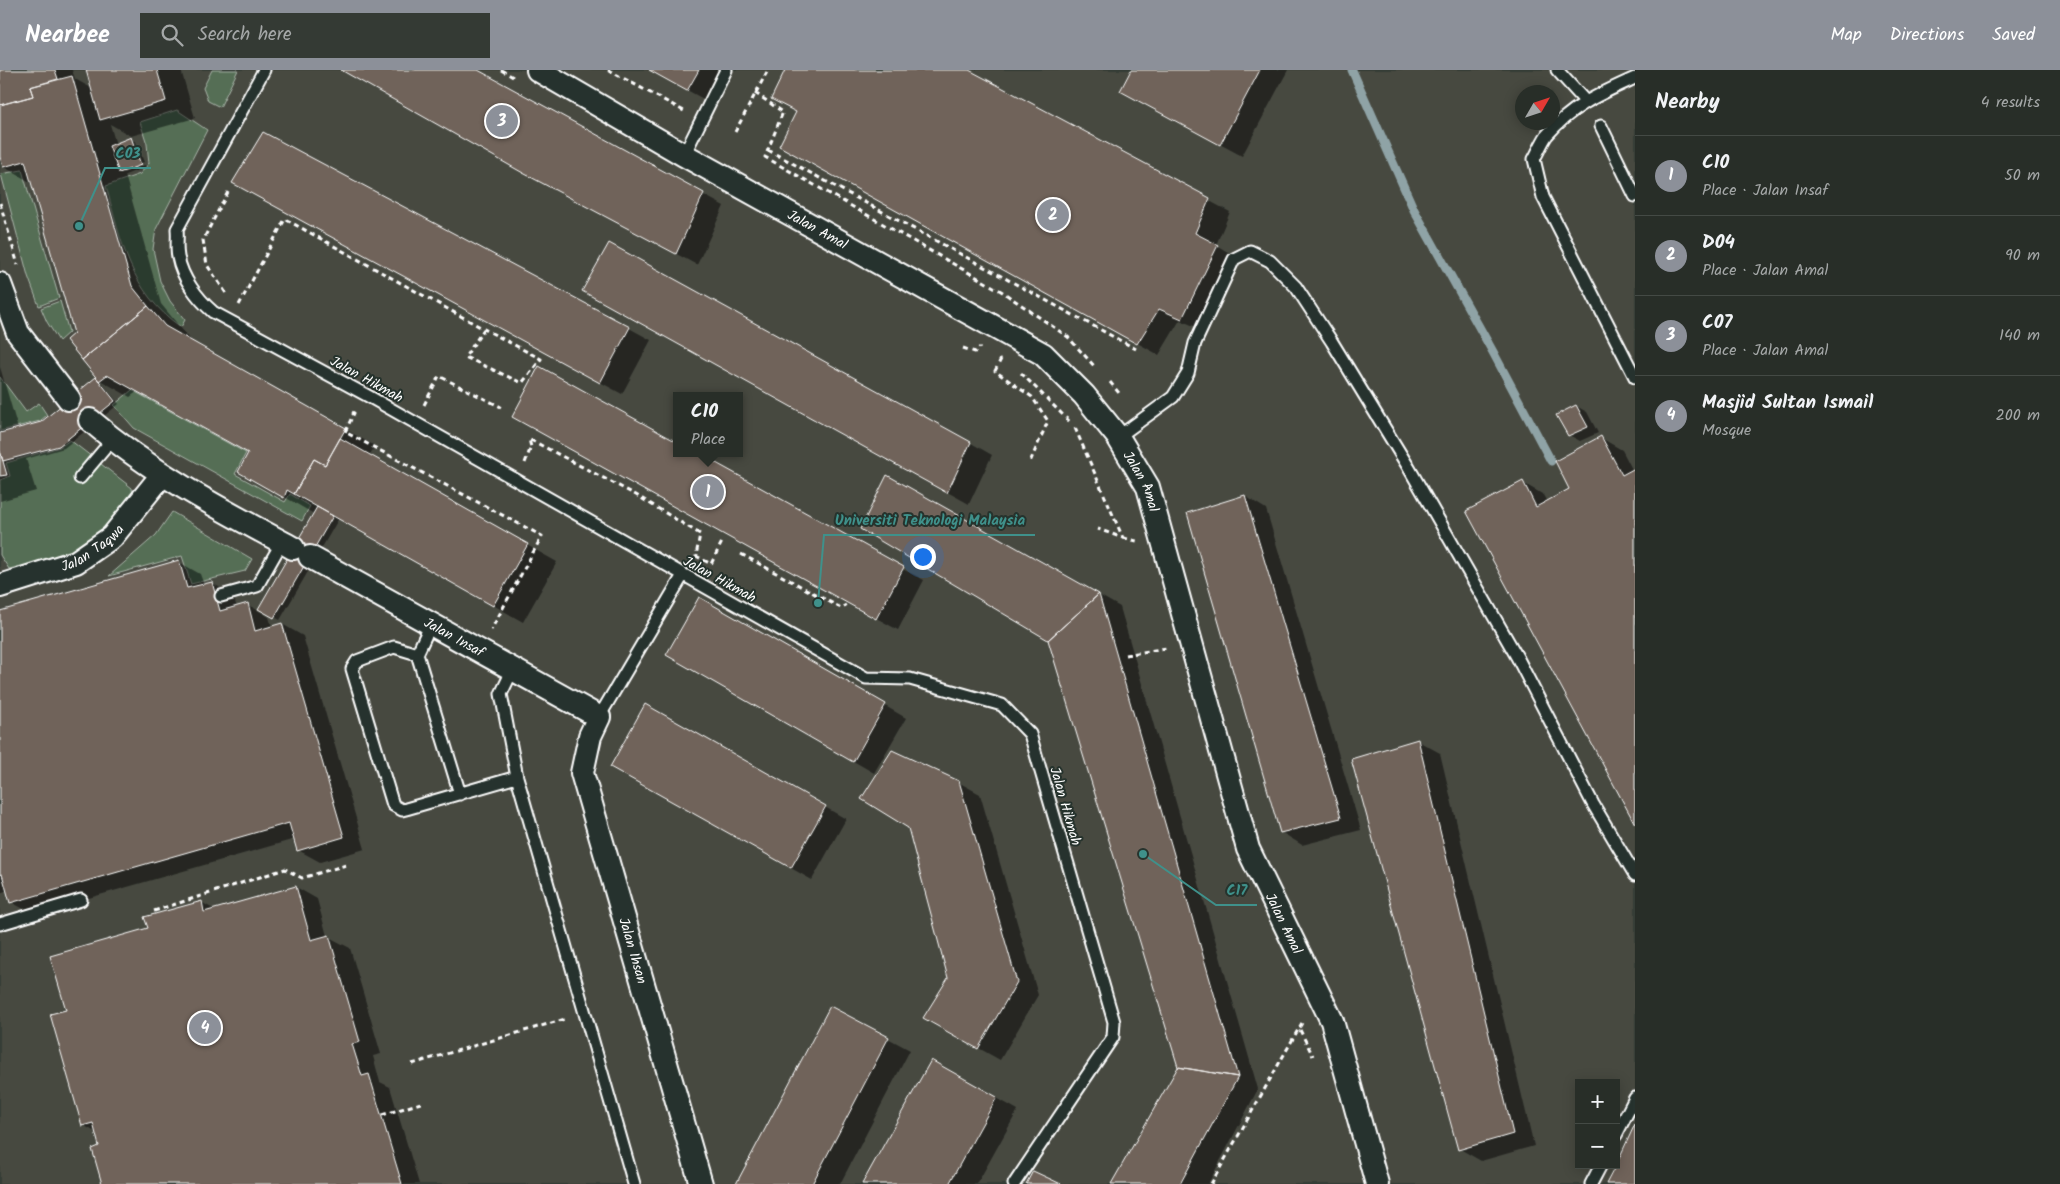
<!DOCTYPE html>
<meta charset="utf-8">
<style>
body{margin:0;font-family:Kalam,sans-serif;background:#343a34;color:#f1f3f6}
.controls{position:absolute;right:15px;bottom:15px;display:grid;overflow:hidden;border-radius:0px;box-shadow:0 2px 12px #0003}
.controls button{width:45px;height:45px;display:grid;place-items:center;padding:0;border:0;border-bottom:1px solid #444a45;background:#282e28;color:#f1f3f6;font:25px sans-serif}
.compass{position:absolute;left:1515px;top:15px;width:45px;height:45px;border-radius:50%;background:#282e28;box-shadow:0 2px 12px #0003;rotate:51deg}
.you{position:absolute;left:922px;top:486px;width:18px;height:18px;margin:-12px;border:4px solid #fff;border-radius:50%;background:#1a73e8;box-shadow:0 0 0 8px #1a73e833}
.badge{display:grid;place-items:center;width:32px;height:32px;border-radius:50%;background:#8c9099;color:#fff;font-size:16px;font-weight:700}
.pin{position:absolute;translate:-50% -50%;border:2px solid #fff;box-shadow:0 1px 5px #0006}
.popup{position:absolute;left:673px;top:322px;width:70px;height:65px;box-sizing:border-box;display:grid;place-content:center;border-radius:0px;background:#282e28;filter:drop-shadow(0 1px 4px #0005);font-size:16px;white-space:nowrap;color:#a5a8a8}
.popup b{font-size:19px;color:#f1f3f6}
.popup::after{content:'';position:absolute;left:50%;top:100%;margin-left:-10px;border:10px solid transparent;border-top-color:#282e28}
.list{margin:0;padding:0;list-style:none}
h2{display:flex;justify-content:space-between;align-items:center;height:65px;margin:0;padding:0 20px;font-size:21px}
h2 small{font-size:16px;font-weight:400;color:#a5a8a8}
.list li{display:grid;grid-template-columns:32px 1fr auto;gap:15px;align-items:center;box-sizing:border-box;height:80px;padding:0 20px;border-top:1px solid #444a45}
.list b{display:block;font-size:19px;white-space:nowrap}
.list p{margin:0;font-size:16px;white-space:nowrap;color:#a5a8a8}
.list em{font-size:16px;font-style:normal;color:#a5a8a8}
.icon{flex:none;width:28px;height:28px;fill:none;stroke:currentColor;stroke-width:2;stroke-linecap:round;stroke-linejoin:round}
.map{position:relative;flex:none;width:1635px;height:1114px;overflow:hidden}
header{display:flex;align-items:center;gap:30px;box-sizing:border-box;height:70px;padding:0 25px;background:#8c9099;color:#fff}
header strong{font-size:24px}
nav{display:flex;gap:28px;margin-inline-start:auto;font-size:18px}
.search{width:350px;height:45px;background:#343a34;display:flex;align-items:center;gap:12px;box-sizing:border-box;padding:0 18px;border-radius:0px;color:#a5a8a8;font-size:19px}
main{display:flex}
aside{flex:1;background:#282e28}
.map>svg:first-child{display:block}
.built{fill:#474941;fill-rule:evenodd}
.green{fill:#546e55;stroke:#aab6aa}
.shadow{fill:#0007}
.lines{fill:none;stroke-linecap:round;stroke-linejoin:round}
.stream{stroke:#8fa3a6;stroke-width:9}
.building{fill:#70645a;stroke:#fff}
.lane-casing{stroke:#fff;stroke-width:15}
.street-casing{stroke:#fff;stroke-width:26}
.path{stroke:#fff;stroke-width:3;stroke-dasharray:5 4;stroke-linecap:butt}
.lane{stroke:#26332d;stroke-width:11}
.street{stroke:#26332d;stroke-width:22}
.labels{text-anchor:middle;stroke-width:4;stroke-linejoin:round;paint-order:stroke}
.street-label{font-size:14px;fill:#fff;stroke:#26332d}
.leader{fill:none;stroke:#3f918b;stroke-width:2}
.callout-dot{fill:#3f918b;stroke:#26332d;stroke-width:2}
.callout-label{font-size:15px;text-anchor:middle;font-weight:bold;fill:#3f918b;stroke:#26332d;stroke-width:4;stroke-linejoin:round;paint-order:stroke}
</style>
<header>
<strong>Nearbee</strong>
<div class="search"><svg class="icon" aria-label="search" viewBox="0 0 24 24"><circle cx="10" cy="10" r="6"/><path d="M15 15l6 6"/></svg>Search here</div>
<nav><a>Map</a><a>Directions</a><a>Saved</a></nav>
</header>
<main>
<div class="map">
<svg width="1635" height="1114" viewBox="0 0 1635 1114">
<rect width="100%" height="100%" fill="#353d36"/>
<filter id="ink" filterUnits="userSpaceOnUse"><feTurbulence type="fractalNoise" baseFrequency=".02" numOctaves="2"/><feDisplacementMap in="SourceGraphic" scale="10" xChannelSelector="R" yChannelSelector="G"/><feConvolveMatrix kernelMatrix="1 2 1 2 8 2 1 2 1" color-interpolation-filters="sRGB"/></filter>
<g filter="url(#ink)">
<path class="built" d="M0,0H1635V1114H0ZM1522,22H1552V52H1522ZM677,326H739V383H677ZM1579,1013H1616V1095H1579Z"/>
<path class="green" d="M212,0H238L220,37L208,31L203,18Z
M177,40L207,60L156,159L153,179L160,211L170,231L185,250L181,257C130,222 121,171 106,116L140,104L149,93L147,74L140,52Z
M22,100L59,228L39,236L28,206L1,104Z
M60,231L69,262L59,271L47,252L41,238Z
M0,307L26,342L39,333L47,345L40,351L0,361Z
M132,320L246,383L235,404L285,432L290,424L310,436L302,451L134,358L114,335Z
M70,370L132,418C138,436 81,479 66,485C50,492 26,495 9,499L0,485V410L10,406L6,393L60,377Z
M172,442L252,489L245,501L191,514L182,486L109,506L156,465Z"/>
<path class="shadow" d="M0,0H72L75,9L93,19L87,0H181L195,48L131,66L110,54L116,75L131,69L136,72L144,92L123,100V103L145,95L146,97L125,105L161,234L194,274L375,376L369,386L557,492L523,552L339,448L280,550L259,538L314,444L240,401L250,383L138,321L130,327L100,310L75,264L32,113L4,97L0,82Z
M343,0H475L724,136L697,195L546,114Z
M650,0H726L709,32Z
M786,0H967L1230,142L1216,175L1238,188L1203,260L1180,250L1159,285L801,87L798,42Z
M1133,0H1288L1242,86L1143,33Z
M255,125L629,258L651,270L622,324Z
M605,233L971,373L992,385L969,434Z
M0,297L18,359L41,353L96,309L101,312L119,334L64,378L26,389L36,421L0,431Z
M1576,336L1587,342L1598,363L1580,371L1569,365Z
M534,359L677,383L924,510L898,560Z
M1601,368L1622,380L1633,401L1635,400V752L1523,413L1544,425L1548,432L1571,420Z
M1245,426L1266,439L1361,760L1302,775L1281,762Z
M179,492L200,504L204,515L212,513L233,525L237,538L247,534L269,547L272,557L282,554L303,566L365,779L320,792L298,780L295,769L33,844L11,832L8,820L0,823V543Z
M1099,525L1120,537L1258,1019L1208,1114H1113L1179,997Z
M700,529L906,648L874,703L668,584Z
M645,635L846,749L812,810L611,696Z
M1418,671L1440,683L1534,1076L1481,1091L1460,1079Z
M958,712L980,724L1038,925L1000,990L946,960Z
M296,817L317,829L327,866L350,878L381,984L373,986L380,1012L390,1017L419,1114H103L101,1077L97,1063L83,1055L67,941L149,859L201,832L215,840Z
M830,937L910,980L840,1114H737Z
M931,991L1018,1040L977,1114H863Z"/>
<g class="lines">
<path class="stream" d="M1352,0L1414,140L1493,282L1551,391"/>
</g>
<path class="building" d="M0,0H55L58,9L30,17L33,26L0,35Z
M86,0H157L166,31L100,50Z
M341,0H478L704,123L676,184L523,103Z
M649,0H699L687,21Z
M785,0H969L1210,128L1195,163L1218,175L1182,249L1159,239L1137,274L779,76L796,42L771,29Z
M1131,0H1260L1220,75L1120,21Z
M72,6L132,216L148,236L82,290L66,270L74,263L25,91L3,97L0,87V35L33,26L30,17Z
M263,62L630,257L600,313L232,113Z
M131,67L141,95L119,103L109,76Z
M609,173L971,372L947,423L582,221Z
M148,236L165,256L346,358L325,395L314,389L294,424L287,420L284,428L238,402L248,383L107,305L99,311L82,290Z
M539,296L677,372V383H698L904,497L876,549L512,347Z
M96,307L115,331L59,376L3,391L0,381V363L41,352Z
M1576,335L1588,357L1568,366L1556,345Z
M1601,366L1622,405L1635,398V754L1466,441L1523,411L1536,437L1569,419L1555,391Z
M340,368L528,474L493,536L294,424L314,389L325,395Z
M0,381L7,405L0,406Z
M887,405L1099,524L1048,570L860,459Z
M1245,425L1341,748L1280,763L1187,443Z
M317,437L333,446L274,548L258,539Z
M179,490L187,518L212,512L220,541L248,533L255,561L282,553L344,767L297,781L289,753L10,833L2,804L0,805V541Z
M1099,524L1238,1007L1178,997L1048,570Z
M699,527L886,634L853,692L666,585Z
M645,634L826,736L791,798L610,697Z
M1418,669L1513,1064L1458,1080L1351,689Z
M892,680L959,711L1017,912L978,979L923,948L948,908L908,758L861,729Z
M296,816L311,870L329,865L360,972L352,974L362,1006L369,1004L402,1114H102L92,1079L99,1076L93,1053L82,1056L50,944L66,940L50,886L148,858L144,847L202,831L204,842Z
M830,936L889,967L812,1114H736Z
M931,990L997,1027L949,1114H862Z
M1178,997L1238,1007L1180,1114H1111Z
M1635,1054V1114H1606L1616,1095Z
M1033,1101L1061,1114H1026Z"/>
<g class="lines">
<defs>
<path id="lane" d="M264,0L177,159C178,168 176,178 178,187C182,208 197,228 213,242L368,326L866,608L910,609L1002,635L1030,664L1114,952L1113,967L1014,1114
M1557,0L1585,31
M1635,8C1600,24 1573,35 1547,65C1542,72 1538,82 1534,89L1543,127L1635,307
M1601,56L1635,126
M684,85L726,0
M1118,367L1173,327L1188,303L1195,273L1234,189L1250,181L1270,191L1296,217L1332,272L1409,398L1517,587L1593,734L1635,805
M80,408L112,370
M221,526L257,516L282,472
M431,554L417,584L460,724
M417,584L394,577L357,591L352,599L393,735L402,740L406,739L517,707
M513,599L501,624L517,707L634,1114
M599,647L683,505
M0,854L81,830
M1616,1065L1635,1028
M1591,1114L1601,1095"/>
<g id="street">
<path id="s1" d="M538,0L684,85L1043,284L1084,325L1118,367L1148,417L1248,779L1332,951L1377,1114"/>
<path d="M0,214L18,263L69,329"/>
<path d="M90,350C151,403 222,440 293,478"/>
<path id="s2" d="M310,487L599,647L590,666L582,703L701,1114"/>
<path id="s3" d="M0,516L76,492L112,467L162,405"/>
</g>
</defs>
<use href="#lane" class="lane-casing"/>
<use href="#street" class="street-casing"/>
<path class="path" d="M501,0L513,7
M608,0L684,41
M755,23L783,42L765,87L1001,221L1068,267L1095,297
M735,62L768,0
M768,80L1136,279
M228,122L203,170L207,195L228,226
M0,133L18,195
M239,235L285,149L484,259L465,287L522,313L541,289L484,259
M963,278L975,282L980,277
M1001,289L995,301L1032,327L1048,351L1030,392
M1021,303L1071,353
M1110,312L1119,323
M424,335L439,306L501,337
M352,342L354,343L345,362L542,466L491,560
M1075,358L1123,468L1098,459
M525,393L531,377L529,369L636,425L700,464L696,486L711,494L722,472
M1123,468L1137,471
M741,484L841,538L846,535
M1125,585L1167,578
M154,841L285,799L302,808L346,795
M1300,960L1313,986
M412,994L565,949
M382,1045L424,1032
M1211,1114L1303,951"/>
<use href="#lane" class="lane"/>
<use href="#street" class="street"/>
</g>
</g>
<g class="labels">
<g class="street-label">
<text dy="5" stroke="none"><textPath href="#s1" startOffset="322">Jalan Amal</textPath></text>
<text transform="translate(367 309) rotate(29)" y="5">Jalan Hikmah</text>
<text dy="5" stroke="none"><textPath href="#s1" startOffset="742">Jalan Amal</textPath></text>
<text dy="5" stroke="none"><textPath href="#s3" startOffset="101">Jalan Taqwa</textPath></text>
<text transform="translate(720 509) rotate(29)" y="5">Jalan Hikmah</text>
<text dy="5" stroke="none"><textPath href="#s2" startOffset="165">Jalan Insaf</textPath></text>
<text transform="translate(1066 736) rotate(74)" y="5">Jalan Hikmah</text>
<text dy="5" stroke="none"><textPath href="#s1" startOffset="1208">Jalan Amal</textPath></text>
<text dy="5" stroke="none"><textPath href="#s2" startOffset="574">Jalan Ihsan</textPath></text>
</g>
</g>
<path class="leader" d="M79 156L105 98H151M818 533L824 465H1035M1143 784L1216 835H1257"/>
<g class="callout-dot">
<circle cx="79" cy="156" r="5"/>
<circle cx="818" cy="533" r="5"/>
<circle cx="1143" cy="784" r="5"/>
</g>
<g class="callout-label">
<text x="128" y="88">C03</text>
<text x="930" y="455">Universiti Teknologi Malaysia</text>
<text x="1237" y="825">C17</text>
</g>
</svg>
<div class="controls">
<button>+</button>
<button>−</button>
</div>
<svg class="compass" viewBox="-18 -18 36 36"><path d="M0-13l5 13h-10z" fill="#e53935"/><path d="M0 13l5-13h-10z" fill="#a5a8a8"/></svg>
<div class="you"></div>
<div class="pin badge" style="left:708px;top:422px">1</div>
<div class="popup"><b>C10</b>Place</div>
<div class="pin badge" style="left:1053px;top:145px">2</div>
<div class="pin badge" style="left:502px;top:51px">3</div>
<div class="pin badge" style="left:205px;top:958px">4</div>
</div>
<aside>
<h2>Nearby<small>4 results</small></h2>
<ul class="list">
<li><span class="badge">1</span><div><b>C10</b><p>Place · Jalan Insaf</p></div><em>50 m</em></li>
<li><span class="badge">2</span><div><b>D04</b><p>Place · Jalan Amal</p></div><em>90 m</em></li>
<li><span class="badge">3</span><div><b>C07</b><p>Place · Jalan Amal</p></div><em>140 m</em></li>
<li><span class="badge">4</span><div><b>Masjid Sultan Ismail</b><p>Mosque</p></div><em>200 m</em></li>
</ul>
</aside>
</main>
